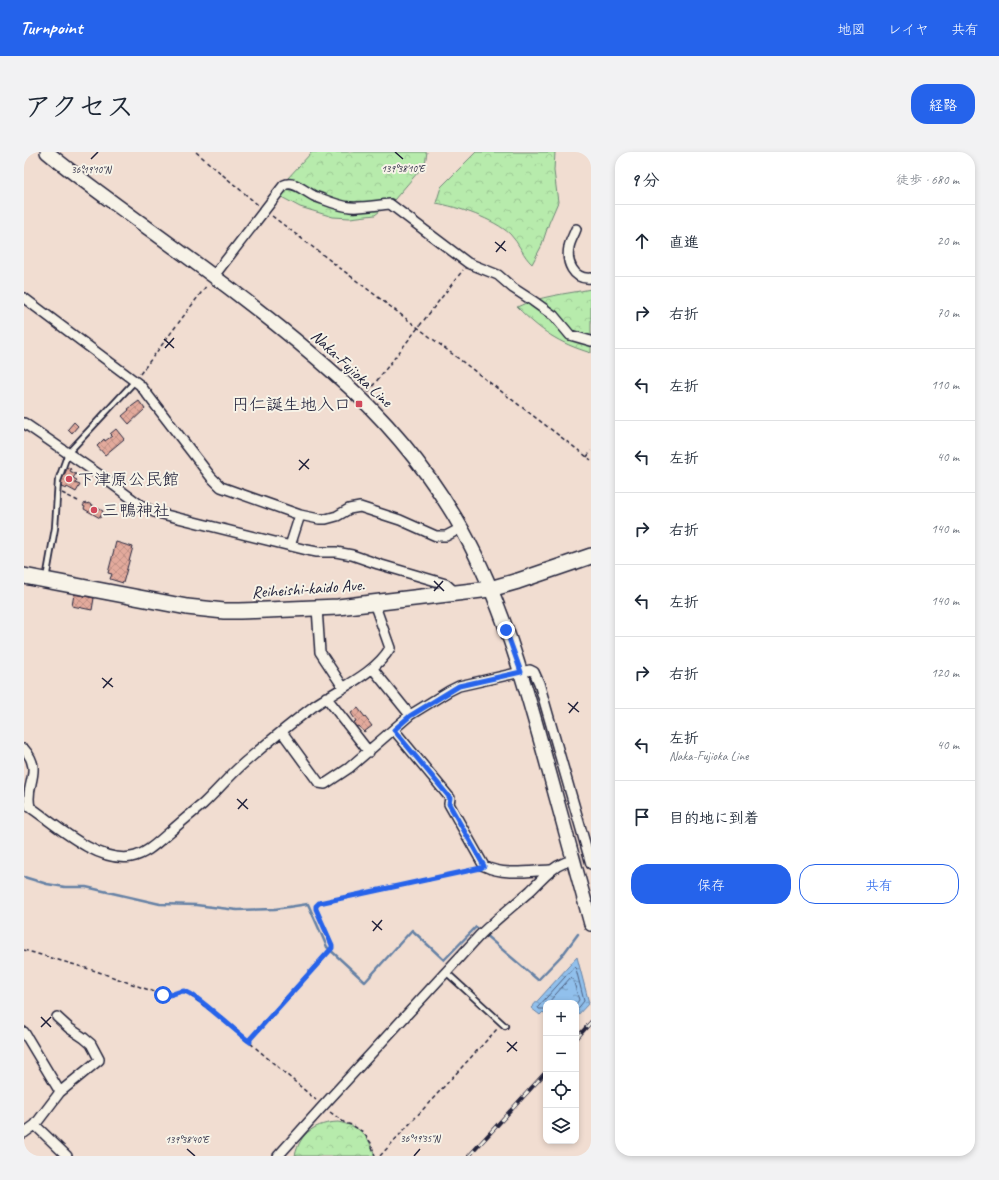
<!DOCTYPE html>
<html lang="ja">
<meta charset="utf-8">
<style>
body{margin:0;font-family:Caveat,"Klee One",sans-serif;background:#f2f2f3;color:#1f2937}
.controls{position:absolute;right:12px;bottom:12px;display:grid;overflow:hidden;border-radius:8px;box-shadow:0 2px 6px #0003}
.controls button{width:36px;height:36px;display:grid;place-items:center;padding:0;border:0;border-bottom:1px solid #e0e1e3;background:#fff;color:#1f2937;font:20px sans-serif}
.stop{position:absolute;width:12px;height:12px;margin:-9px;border:3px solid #2563eb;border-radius:50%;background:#fff}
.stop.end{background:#2563eb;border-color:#fff;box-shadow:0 1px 4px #0008}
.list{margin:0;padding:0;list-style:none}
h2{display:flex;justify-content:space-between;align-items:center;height:52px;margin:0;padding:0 16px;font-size:17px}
h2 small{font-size:13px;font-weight:400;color:#747a83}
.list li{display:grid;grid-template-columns:26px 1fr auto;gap:12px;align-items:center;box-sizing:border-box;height:72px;padding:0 16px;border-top:1px solid #e0e1e3}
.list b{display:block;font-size:15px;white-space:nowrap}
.list p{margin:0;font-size:13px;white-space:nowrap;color:#747a83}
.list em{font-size:13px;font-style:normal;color:#747a83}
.actions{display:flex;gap:8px;padding:12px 16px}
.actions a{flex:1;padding:9px 0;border:1px solid #2563eb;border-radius:16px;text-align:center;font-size:14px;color:#2563eb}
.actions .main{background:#2563eb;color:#fff}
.icon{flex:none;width:22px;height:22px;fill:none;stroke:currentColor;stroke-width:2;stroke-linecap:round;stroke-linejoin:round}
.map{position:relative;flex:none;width:567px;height:1004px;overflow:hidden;border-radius:16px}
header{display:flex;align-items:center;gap:24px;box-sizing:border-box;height:56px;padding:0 20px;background:#2563eb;color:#fff}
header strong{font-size:19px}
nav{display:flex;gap:22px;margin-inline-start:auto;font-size:14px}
.intro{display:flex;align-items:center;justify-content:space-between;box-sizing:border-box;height:96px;padding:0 24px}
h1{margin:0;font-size:28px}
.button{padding:10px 18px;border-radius:16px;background:#2563eb;color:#fff;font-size:14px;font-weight:700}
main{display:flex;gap:24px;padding:0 24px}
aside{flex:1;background:#fff;border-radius:16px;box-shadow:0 2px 6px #0003}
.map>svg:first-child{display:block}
.forest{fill:url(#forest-crowns);stroke:#6c8674}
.water{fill:url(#water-ripples);stroke:#6581a5}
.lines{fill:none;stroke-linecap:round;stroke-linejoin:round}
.shore{stroke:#4e6182;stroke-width:1}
.stream{stroke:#6581a5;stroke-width:2.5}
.building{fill:url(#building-cross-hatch);stroke:#22223b}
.street-tunnel{stroke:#c8b8b3;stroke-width:9;stroke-dasharray:9 4.5;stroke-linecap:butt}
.lane-casing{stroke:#22223b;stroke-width:8}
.street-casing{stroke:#22223b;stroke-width:12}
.secondary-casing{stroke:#22223b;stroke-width:16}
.primary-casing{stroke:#22223b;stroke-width:18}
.path{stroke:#22223b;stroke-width:1.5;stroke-dasharray:4 3;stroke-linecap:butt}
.lane{stroke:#f7f3e8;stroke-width:4.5}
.street{stroke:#f7f3e8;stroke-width:9}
.secondary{stroke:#f7f3e8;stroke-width:13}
.primary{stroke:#f7f3e8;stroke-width:15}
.rail-casing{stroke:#22223b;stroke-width:4}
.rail{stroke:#f7f3e8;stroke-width:2.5;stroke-dasharray:8;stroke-linecap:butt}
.route{stroke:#2563eb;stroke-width:5}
.ticks{fill:none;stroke:#22223b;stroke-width:1.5}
.poi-dot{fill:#d1495b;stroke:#f7f3e8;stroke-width:1.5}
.labels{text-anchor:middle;stroke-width:4;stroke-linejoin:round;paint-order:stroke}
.street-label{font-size:17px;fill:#22223b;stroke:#f7f3e8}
.poi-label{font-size:17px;fill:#22223b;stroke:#f7f3e8;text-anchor:start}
.ticks-label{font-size:10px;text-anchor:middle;fill:#22223b;stroke:#f7f3e8;stroke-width:4;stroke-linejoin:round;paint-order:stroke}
</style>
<header>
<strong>Turnpoint</strong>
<nav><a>地図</a><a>レイヤ</a><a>共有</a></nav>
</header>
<div class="intro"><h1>アクセス</h1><a class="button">経路</a></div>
<main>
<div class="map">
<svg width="567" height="1004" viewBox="0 0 567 1004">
<defs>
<pattern id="forest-crowns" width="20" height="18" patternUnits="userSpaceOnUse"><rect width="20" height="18" fill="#b7ebac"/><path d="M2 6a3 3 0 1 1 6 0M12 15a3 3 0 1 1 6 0" fill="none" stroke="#9dc995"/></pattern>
<pattern id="water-ripples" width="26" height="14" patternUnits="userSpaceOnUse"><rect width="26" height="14" fill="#91c0ec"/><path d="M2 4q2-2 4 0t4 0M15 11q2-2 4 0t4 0" fill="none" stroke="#769cc0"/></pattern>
<pattern id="building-cross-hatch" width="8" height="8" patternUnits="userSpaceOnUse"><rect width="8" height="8" fill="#e3aa9c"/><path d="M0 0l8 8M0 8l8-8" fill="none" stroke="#c29287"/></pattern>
</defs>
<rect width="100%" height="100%" fill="#f1ddd1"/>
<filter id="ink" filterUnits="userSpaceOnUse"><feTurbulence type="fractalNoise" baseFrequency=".025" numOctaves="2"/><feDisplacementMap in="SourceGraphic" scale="8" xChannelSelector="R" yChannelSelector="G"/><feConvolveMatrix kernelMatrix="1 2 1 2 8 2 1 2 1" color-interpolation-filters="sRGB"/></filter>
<g filter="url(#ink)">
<path class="forest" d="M288,0H403L401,12L370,48L351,63L326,66L309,65L276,55L250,41Z
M452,0H531L530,19L534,50L525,71L517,95L508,112C499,104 495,91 486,82C470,67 434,55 412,51L417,35Z
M567,137V201C534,191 517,179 493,155C515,144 542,142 567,137Z
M314,970C337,975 344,982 351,1004H271C276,980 292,971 314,970Z"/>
<path class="water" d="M553,805L565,851L552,865V851H522V863L519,860L516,863L507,856Z"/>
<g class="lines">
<path class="shore" d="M524,851L547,825L549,827L555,848L552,852
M522,857H515L514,855L550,815L552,817L560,849L552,859"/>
<path class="stream" d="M0,725L23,732L41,735H62L136,752L172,753L213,758L251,757L284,752L303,795L341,830L388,778L420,808L452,775L457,779
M460,782L514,828L540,801L554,782"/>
</g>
<path class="building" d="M115,249L121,257L105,272L98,264L105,258L104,257Z
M50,270L54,274L48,281L44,277Z
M92,277L100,287L81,303L73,294L80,287L81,289L88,284L86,282Z
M44,315L47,317L46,319L52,322L49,326L53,328L51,331L56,333L52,340L43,335L42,337L37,335L39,332L36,331Z
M61,351L63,352L64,351L79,359L76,366L60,357L61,355L59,354Z
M92,390L109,395L99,431L86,427L88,422L84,421Z
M50,442L70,446L68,458L48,454Z
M334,556L348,574L340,580L335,574L333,575L330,570L332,569L327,561Z"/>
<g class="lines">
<path class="street-tunnel" d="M544,710L558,706"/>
<defs>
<path id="lane" d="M22,427L31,376L34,329L44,301L111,229
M422,820L481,874"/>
<path id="street" d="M552,77C550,83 546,89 545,95C542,110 549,128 567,126
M189,125L260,33C270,28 281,40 290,44C302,48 314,54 326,55C339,56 353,53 366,52L444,111L474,123L489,136L509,149L530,164L546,183L567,189
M0,146L116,233L187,325L197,335L276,363L295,367H302L313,364L325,357L336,355L376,368L412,384H422L437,376
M0,271L80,326L115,352L130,360L283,398L293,400H312L328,403L354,412L422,432L432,441
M266,394L276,363
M293,456L296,500L319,535
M349,517L386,563
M302,545L345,600
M370,578L426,646L425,652L460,714C480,724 505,719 526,718
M258,580L295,631L301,632L325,616L386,563L425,539L435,534L497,520L506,518L510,520L515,531L567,712
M0,597C20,619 0,632 6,655C32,673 73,711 107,705C123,702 135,689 147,679C157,670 168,661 179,652C193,639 205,624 220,611C242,592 266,572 290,554C314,537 351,522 366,496L350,451
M0,880L36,940
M11,973L43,1004
M0,981L11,973L36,940L75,908V907L67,892L60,886L45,876L33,865
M254,1004L299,954L455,784C471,768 489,754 506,739C518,728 526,716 542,710"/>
<path id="secondary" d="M23,0C53,25 86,48 117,71C183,119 252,169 312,223C362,267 406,320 439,379C477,448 499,525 520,601C536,658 551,715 567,772"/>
<path id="primary" d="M0,424L163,455L200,459H216L314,455L466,437L494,429L567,404"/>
</defs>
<use href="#lane" class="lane-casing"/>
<use href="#street" class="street-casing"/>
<use href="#secondary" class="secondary-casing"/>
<use href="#primary" class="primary-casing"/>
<path class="path" d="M172,0L234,53
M248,64L567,308
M116,222L183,133
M344,240L439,118
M563,305L567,299
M38,341L54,349
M0,798L72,819L139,843C147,845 154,838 162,840L196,865L292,948
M226,890V887L308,796V793L292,757V754L295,751L452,717
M306,960L321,971L328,973L339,980L347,991L351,1004
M356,1004L474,876"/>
<use href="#lane" class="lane"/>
<use href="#street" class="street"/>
<use href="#secondary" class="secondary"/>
<use href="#primary" class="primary"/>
<defs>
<path id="rail" d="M552,887L567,870
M445,1004L522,920"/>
</defs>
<use href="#rail" class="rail-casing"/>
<use href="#rail" class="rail"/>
</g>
</g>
<g class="lines" filter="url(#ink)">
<path class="route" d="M139,843C147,845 153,839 160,839C170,840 214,882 226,890V887L308,796V793L292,757V754L295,751L457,716L460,714L425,652L426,646L370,578L386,564L435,534L497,520L482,478"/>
</g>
<path class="ticks" d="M371,0L379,7M67,7L74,0M471,90L482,99M472,100L481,89M140,187L150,196M141,196L150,186M275,308L285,317M275,318L285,307M410,429L420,439M410,439L419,429M78,526L89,535M79,536L88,526M544,551L555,560M545,561L554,550M213,647L224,657M214,657L223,647M348,769L358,778M349,779L358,768M17,865L27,875M17,875L27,865M483,890L493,899M483,900L493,890M163,997L171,1004M390,1004L396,997"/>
<g class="poi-dot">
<rect x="331" y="248" width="8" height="8" rx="2"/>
<circle cx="45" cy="327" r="4"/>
<circle cx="70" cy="358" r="4"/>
</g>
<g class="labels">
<g class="street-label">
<text transform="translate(328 216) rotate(43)" y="6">Naka-Fujioka Line</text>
<text transform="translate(284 436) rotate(-4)" y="6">Reiheishi-kaido Ave.</text>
</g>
<g class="poi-label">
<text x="327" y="258" text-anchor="end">円仁誕生地入口</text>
<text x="53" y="333">下津原公民館</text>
<text x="78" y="364">三鴨神社</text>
</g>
</g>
<g class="ticks-label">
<text x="379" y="20">139°38'10"E</text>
<text x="67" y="21">36°19'10"N</text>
<text x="396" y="990">36°19'35"N</text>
<text x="163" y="991">139°38'40"E</text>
</g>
</svg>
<div class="controls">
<button>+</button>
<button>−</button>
<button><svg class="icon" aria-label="locate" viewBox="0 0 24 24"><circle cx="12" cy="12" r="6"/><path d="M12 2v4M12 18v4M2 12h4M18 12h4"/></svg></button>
<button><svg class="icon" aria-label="layers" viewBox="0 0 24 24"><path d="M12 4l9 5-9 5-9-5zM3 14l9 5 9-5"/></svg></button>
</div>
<div class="stop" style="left:139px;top:843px"></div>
<div class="stop end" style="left:482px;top:478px"></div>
</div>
<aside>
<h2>9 分<small>徒歩 · 680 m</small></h2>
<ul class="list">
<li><svg class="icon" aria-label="ahead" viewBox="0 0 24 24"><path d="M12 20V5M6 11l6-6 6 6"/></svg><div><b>直進</b></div><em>20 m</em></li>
<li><svg class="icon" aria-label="right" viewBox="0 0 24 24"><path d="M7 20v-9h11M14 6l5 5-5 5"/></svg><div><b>右折</b></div><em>70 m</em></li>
<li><svg class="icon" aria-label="left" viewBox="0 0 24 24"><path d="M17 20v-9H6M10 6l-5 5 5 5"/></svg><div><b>左折</b></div><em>110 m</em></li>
<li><svg class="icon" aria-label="left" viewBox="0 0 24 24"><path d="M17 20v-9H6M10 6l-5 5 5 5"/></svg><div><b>左折</b></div><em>40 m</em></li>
<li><svg class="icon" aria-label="right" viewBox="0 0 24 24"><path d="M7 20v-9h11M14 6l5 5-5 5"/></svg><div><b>右折</b></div><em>140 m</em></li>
<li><svg class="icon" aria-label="left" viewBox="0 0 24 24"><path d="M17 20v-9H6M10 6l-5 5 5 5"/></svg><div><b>左折</b></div><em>140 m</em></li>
<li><svg class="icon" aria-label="right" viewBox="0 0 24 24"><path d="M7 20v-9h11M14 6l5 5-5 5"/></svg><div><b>右折</b></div><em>120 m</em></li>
<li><svg class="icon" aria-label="left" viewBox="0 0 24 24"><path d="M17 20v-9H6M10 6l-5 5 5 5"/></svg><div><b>左折</b><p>Naka-Fujioka Line</p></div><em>40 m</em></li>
<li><svg class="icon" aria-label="arrive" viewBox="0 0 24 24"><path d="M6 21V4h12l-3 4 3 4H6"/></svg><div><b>目的地に到着</b></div></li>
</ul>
<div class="actions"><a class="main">保存</a><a>共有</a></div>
</aside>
</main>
